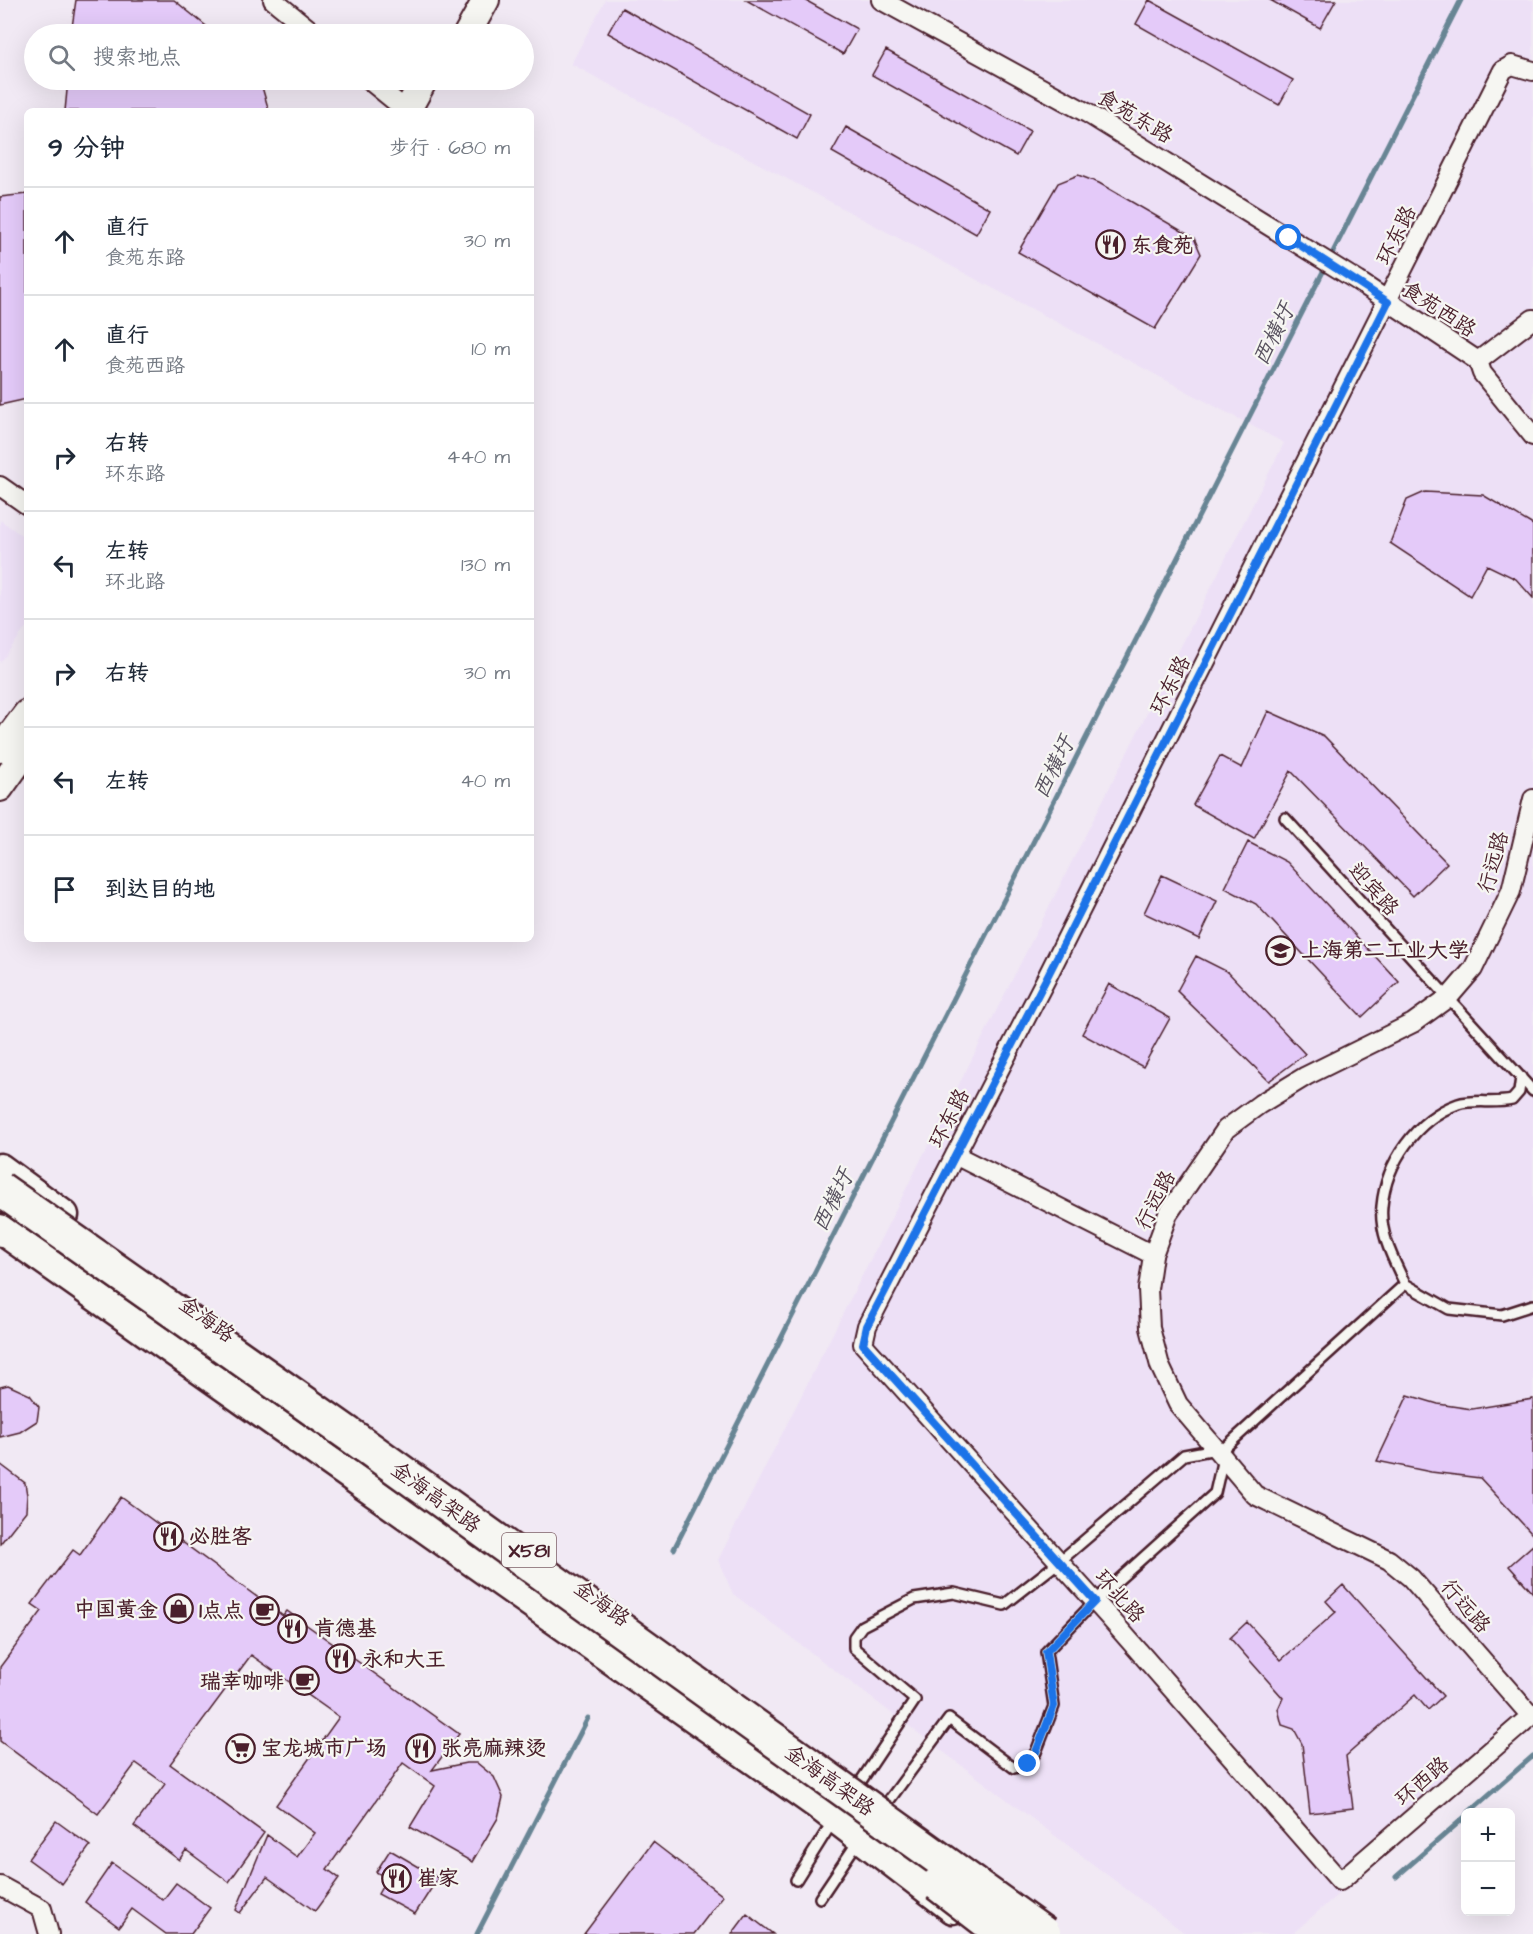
<!DOCTYPE html>
<html lang="zh">
<meta charset="utf-8">
<style>
body{margin:0;font-family:"Architects Daughter","LXGW WenKai TC",sans-serif;background:#f6f6f7;color:#1f2937}
.controls{position:absolute;right:18px;bottom:18px;display:grid;overflow:hidden;border-radius:9px;box-shadow:0 6px 24px #0002}
.controls button{width:54px;height:54px;display:grid;place-items:center;padding:0;border:0;border-bottom:2px solid #e0e1e3;background:#fff;color:#1f2937;font:30px sans-serif}
.stop{position:absolute;width:18px;height:18px;margin:-14px;border:4px solid #1a73e8;border-radius:50%;background:#fff}
.stop.end{background:#1a73e8;border-color:#fff;box-shadow:0 2px 6px #0008}
.list{margin:0;padding:0;list-style:none}
h2{display:flex;justify-content:space-between;align-items:center;height:78px;margin:0;padding:0 24px;font-size:26px}
h2 small{font-size:20px;font-weight:400;color:#747a83}
.list li{display:grid;grid-template-columns:39px 1fr auto;gap:18px;align-items:center;box-sizing:border-box;height:108px;padding:0 24px;border-top:2px solid #e0e1e3}
.list b{display:block;font-size:22px;white-space:nowrap}
.list p{margin:0;font-size:20px;white-space:nowrap;color:#747a83}
.list em{font-size:20px;font-style:normal;color:#747a83}
.icon{flex:none;width:33px;height:33px;fill:none;stroke:currentColor;stroke-width:2;stroke-linecap:round;stroke-linejoin:round}
.map{position:relative;flex:none;width:1533px;height:1934px;overflow:hidden}
.search{position:absolute;background:#fff;box-shadow:0 6px 24px #0002;left:24px;top:24px;width:510px;height:66px;display:flex;align-items:center;gap:15px;box-sizing:border-box;padding:0 21px;border-radius:33px;color:#747a83;font-size:22px}
.panel{position:absolute;background:#fff;box-shadow:0 6px 24px #0002;left:24px;top:108px;width:510px;height:834px;border-radius:9px}
.map>svg:first-child{display:block}
.built{fill:#ede0f6}
.lines{fill:none;stroke-linecap:round;stroke-linejoin:round}
.stream{stroke:#678594;stroke-width:5}
.building{fill:#e4caf9;stroke:#4a1f2b;stroke-width:1.5}
.lane-casing{stroke:#4a1f2b;stroke-width:14}
.street-casing{stroke:#4a1f2b;stroke-width:22}
.secondary-casing{stroke:#4a1f2b;stroke-width:30}
.primary-casing{stroke:#4a1f2b;stroke-width:33}
.lane{stroke:#f6f6f2;stroke-width:9}
.street{stroke:#f6f6f2;stroke-width:18}
.secondary{stroke:#f6f6f2;stroke-width:26}
.primary{stroke:#f6f6f2;stroke-width:28}
.highway-bridge-casing{stroke:#4a1f2b;stroke-width:38;stroke-linecap:butt}
.highway-bridge{stroke:#f6f6f2;stroke-width:33}
.route{stroke:#1a73e8;stroke-width:8}
.labels{text-anchor:middle;stroke-width:4.5;stroke-linejoin:round;paint-order:stroke}
.shield{fill:#f6f6f2;stroke:#7e6067;stroke-width:1.5}
.shield-label{font-size:20px;font-weight:bold;fill:#4a1f2b}
.street-label{font-size:21px;fill:#4a1f2b;stroke:#f6f6f2}
.poi-label{font-size:21px;font-weight:bold;fill:#4a1f2b;stroke:#f6f6f2;text-anchor:start}
.water-label{font-size:22px;font-style:italic;fill:#595260;stroke:#f6f6f2}
</style>
<div class="map">
<svg width="1533" height="1934" viewBox="0 0 1533 1934">
<rect width="100%" height="100%" fill="#f1e9f4"/>
<filter id="ink" filterUnits="userSpaceOnUse"><feTurbulence type="fractalNoise" baseFrequency=".0167" numOctaves="2"/><feDisplacementMap in="SourceGraphic" scale="12" xChannelSelector="R" yChannelSelector="G"/><feConvolveMatrix kernelMatrix="1 2 1 2 8 2 1 2 1" color-interpolation-filters="sRGB"/></filter>
<g filter="url(#ink)">
<path class="built" d="M605,0H1533V1726L1292,1934H1186L733,1594L718,1560L1284,443L571,64Z
M0,520L27,539V626L0,663Z"/>
<g class="lines">
<path class="stream" d="M674,1549L1461,0
M1469,1812L1533,1756
M1396,1877L1466,1816
M477,1934L588,1718"/>
</g>
<path class="building" d="M76,0H174L216,34H71Z
M746,0H805L857,29L843,54Z
M1149,0L1293,80L1279,105L1136,24Z
M1270,0H1336L1320,28Z
M622,8L810,114L797,139L608,33Z
M886,50L1030,131L1016,156L872,75Z
M68,80H260L269,111H65Z
M846,127L990,209L976,234L832,152Z
M1078,175L1099,183L1194,238L1201,254L1155,329L1018,252L1058,183Z
M27,194V399L0,405V197Z
M1425,492L1483,495L1533,525V598L1516,579L1487,565L1470,596L1390,543L1407,500Z
M1268,711L1324,736L1447,863L1413,896L1291,771L1254,839L1193,805L1220,756L1242,768Z
M1248,842L1287,862L1399,982L1362,1017L1256,904L1225,888Z
M1162,875L1217,901L1199,939L1144,913Z
M1196,956L1228,972L1305,1054L1269,1081L1177,991Z
M1109,984L1170,1018L1143,1067L1082,1034Z
M8,1385L30,1395L39,1407L37,1421L20,1432L0,1437V1387Z
M1408,1395L1438,1404L1472,1409L1533,1399V1535L1480,1478L1431,1472L1377,1461Z
M0,1464L25,1483L27,1495L26,1511L0,1544Z
M121,1497L283,1616L287,1611L459,1734L432,1770L466,1763H477L494,1777L503,1797L498,1818L472,1862L410,1827L435,1786L403,1763L327,1869L339,1878L315,1911L267,1877L240,1913L236,1910L267,1835L297,1857L315,1833L276,1805L339,1717L251,1655L170,1764L264,1833L229,1882L186,1850L179,1860L134,1826L165,1784L136,1763L98,1814L0,1741V1667L42,1611L32,1604L73,1550L80,1555Z
M1533,1545V1593L1509,1566Z
M1343,1585L1443,1696L1428,1710L1415,1695L1346,1756L1353,1808L1310,1813L1302,1744L1294,1729L1282,1725L1278,1709L1283,1698L1230,1638L1247,1622L1281,1660L1336,1612L1326,1601Z
M56,1821L90,1846L62,1884L28,1859Z
M653,1842L723,1896L694,1934H584Z
M390,1850L438,1878L415,1914L378,1894L387,1878L376,1872Z
M112,1863L163,1900L176,1883L210,1908L191,1934H166L132,1909L119,1927L85,1902Z
M747,1914L773,1934H732Z"/>
<g class="lines">
<defs>
<path id="lane" d="M1285,818L1533,1091
M1405,1284C1394,1260 1379,1234 1382,1206C1386,1163 1416,1119 1458,1104C1473,1099 1495,1104 1512,1100L1519,1092L1521,1077
M1219,1453L1405,1284L1449,1309L1502,1315L1533,1305
M855,1790L915,1700L854,1648V1637L862,1626L914,1599L954,1593L1004,1605L1059,1562L1184,1455L1216,1449
M882,1810L949,1719L1014,1768L1028,1764L1036,1752L1054,1706L1046,1652L1095,1601L1215,1493L1223,1458
M796,1880L833,1821
M820,1898L859,1840"/>
<path id="street" d="M273,0L315,34
M881,0L1087,113L1358,281L1478,361L1482,373L1533,436
M1533,71L1512,65L1503,70L1047,977L867,1326L863,1344L1108,1616L1340,1881L1533,1714
M369,80L407,111
M1478,361L1533,319
M0,486L27,505
M955,1155L1153,1255
M1531,1716L1411,1578L1389,1560L1255,1495L1178,1404L1160,1366L1150,1328L1148,1289L1153,1255L1168,1214L1226,1129L1260,1104L1306,1076L1413,1023L1449,997L1473,969L1511,891L1533,799
M0,1886L42,1909L49,1934"/>
<path id="secondary" d="M467,34L486,0
M407,111L424,80
M0,749L27,713
M0,788L27,750"/>
<path id="primary" d="M0,1168L64,1215
M0,1229L815,1803L953,1909"/>
</defs>
<use href="#lane" class="lane-casing"/>
<use href="#street" class="street-casing"/>
<use href="#secondary" class="secondary-casing"/>
<use href="#primary" class="primary-casing"/>
<use href="#lane" class="lane"/>
<use href="#street" class="street"/>
<use href="#secondary" class="secondary"/>
<use href="#primary" class="primary"/>
<defs>
<path id="highway-bridge" d="M0,1189L360,1442L1044,1934
M938,1884L1003,1934"/>
</defs>
<use href="#highway-bridge" class="highway-bridge-casing"/>
<use href="#highway-bridge" class="highway-bridge"/>
</g>
</g>
<g class="lines" filter="url(#ink)">
<path class="route" d="M1028,1764L1036,1752L1054,1706L1046,1652L1095,1601L863,1344L867,1326L1047,977L1388,302L1289,238"/>
</g>
<defs>
<symbol id="restaurant-ring" viewBox="-11 -11 22 22"><circle r="9.5" fill="#f6f6f2" stroke="#4a1f2b" stroke-width="1.5"/><path d="M-5-6h1v4h1v-4h1v4h1v-4h1v5L-1.5 .5V6h-2V.5L-5-1ZM5-6V6H3V1.5H1.5Q1.5-4 5-6Z" fill="#4a1f2b"/></symbol>
<symbol id="university-ring" viewBox="-11 -11 22 22"><circle r="9.5" fill="#f6f6f2" stroke="#4a1f2b" stroke-width="1.5"/><path d="M0-5L7-2L0 1L-7-2ZM-4 1L0 2.5L4 1V4Q0 6-4 4Z" fill="#4a1f2b"/></symbol>
<symbol id="shop-ring" viewBox="-11 -11 22 22"><circle r="9.5" fill="#f6f6f2" stroke="#4a1f2b" stroke-width="1.5"/><path d="M-5-2.5h2.3a2.7 3.5 0 0 1 5.4 0H5L5.5 6h-11ZM-1.5-2.5h3a1.5 2.3 0 0 0-3 0Z" fill="#4a1f2b"/></symbol>
<symbol id="cafe-ring" viewBox="-11 -11 22 22"><circle r="9.5" fill="#f6f6f2" stroke="#4a1f2b" stroke-width="1.5"/><path d="M-5.5-4.5H6V0H3Q3 3.5 0 3.5H-2.5Q-5.5 3.5-5.5 0ZM3-3.2v2h1.7v-2ZM-6 4.5H4V6H-6Z" fill="#4a1f2b"/></symbol>
<symbol id="supermarket-ring" viewBox="-11 -11 22 22"><circle r="9.5" fill="#f6f6f2" stroke="#4a1f2b" stroke-width="1.5"/><path d="M-6-5.5h2.5l.6 2H6L4.5 2H-2.5L-4.4-4H-6ZM-1.5 3.2a1.3 1.3 0 1 0 .1 0ZM3 3.2a1.3 1.3 0 1 0 .1 0Z" fill="#4a1f2b"/></symbol>
</defs>
<g fill-rule="evenodd">
<use href="#restaurant-ring" x="1094" y="228" width="33" height="33"/>
<use href="#university-ring" x="1264" y="934" width="33" height="33"/>
<use href="#restaurant-ring" x="152" y="1520" width="33" height="33"/>
<use href="#shop-ring" x="162" y="1592" width="33" height="33"/>
<use href="#cafe-ring" x="248" y="1594" width="33" height="33"/>
<use href="#restaurant-ring" x="276" y="1612" width="33" height="33"/>
<use href="#restaurant-ring" x="324" y="1642" width="33" height="33"/>
<use href="#cafe-ring" x="288" y="1664" width="33" height="33"/>
<use href="#supermarket-ring" x="224" y="1732" width="33" height="33"/>
<use href="#restaurant-ring" x="404" y="1732" width="33" height="33"/>
<use href="#restaurant-ring" x="380" y="1862" width="33" height="33"/>
</g>
<g class="labels">
<rect class="shield" x="502" y="1533" width="54" height="34" rx="4.5"/>
<g class="shield-label">
<text x="529" y="1557">X581</text>
</g>
<g class="street-label">
<text transform="translate(1135 116) rotate(31)" y="7">食苑东路</text>
<text transform="translate(1396 235) rotate(-64)" y="7">环东路</text>
<text transform="translate(1439 309) rotate(33)" y="7">食苑西路</text>
<text transform="translate(1170 685) rotate(-63)" y="7">环东路</text>
<text transform="translate(1493 862) rotate(-75)" y="7">行远路</text>
<text transform="translate(1374 889) rotate(48)" y="7">迎宾路</text>
<text transform="translate(949 1118) rotate(-63)" y="7">环东路</text>
<text transform="translate(1155 1200) rotate(-63)" y="7">行远路</text>
<text transform="translate(207 1319) rotate(36)" y="7">金海路</text>
<text transform="translate(436 1497) rotate(36)" y="7">金海高架路</text>
<text transform="translate(1120 1596) rotate(48)" y="7">环北路</text>
<text transform="translate(602 1603) rotate(36)" y="7">金海路</text>
<text transform="translate(1466 1606) rotate(49)" y="7">行远路</text>
<text transform="translate(830 1780) rotate(36)" y="7">金海高架路</text>
<text transform="translate(1422 1781) rotate(-41)" y="7">环西路</text>
</g>
<g class="poi-label">
<text x="1131" y="252">东食苑</text>
<text x="1301" y="957">上海第二工业大学</text>
<text x="189" y="1543">必胜客</text>
<text x="158" y="1616" text-anchor="end">中国黄金</text>
<text x="244" y="1617" text-anchor="end">1点点</text>
<text x="314" y="1635">肯德基</text>
<text x="362" y="1666">永和大王</text>
<text x="284" y="1688" text-anchor="end">瑞幸咖啡</text>
<text x="261" y="1755">宝龙城市广场</text>
<text x="441" y="1755">张亮麻辣烫</text>
<text x="417" y="1885">崔家</text>
</g>
<g class="water-label">
<text transform="translate(1273 334) rotate(-63)" y="8">西横圩</text>
<text transform="translate(1053 767) rotate(-63)" y="8">西横圩</text>
<text transform="translate(832 1200) rotate(-63)" y="8">西横圩</text>
</g>
</g>
</svg>
<div class="controls">
<button>+</button>
<button>−</button>
</div>
<div class="stop" style="left:1289px;top:238px"></div>
<div class="stop end" style="left:1028px;top:1764px"></div>
<div class="search"><svg class="icon" aria-label="search" viewBox="0 0 24 24"><circle cx="10" cy="10" r="6"/><path d="M15 15l6 6"/></svg>搜索地点</div>
<section class="panel">
<h2>9 分钟<small>步行 · 680 m</small></h2>
<ul class="list">
<li><svg class="icon" aria-label="ahead" viewBox="0 0 24 24"><path d="M12 20V5M6 11l6-6 6 6"/></svg><div><b>直行</b><p>食苑东路</p></div><em>30 m</em></li>
<li><svg class="icon" aria-label="ahead" viewBox="0 0 24 24"><path d="M12 20V5M6 11l6-6 6 6"/></svg><div><b>直行</b><p>食苑西路</p></div><em>10 m</em></li>
<li><svg class="icon" aria-label="right" viewBox="0 0 24 24"><path d="M7 20v-9h11M14 6l5 5-5 5"/></svg><div><b>右转</b><p>环东路</p></div><em>440 m</em></li>
<li><svg class="icon" aria-label="left" viewBox="0 0 24 24"><path d="M17 20v-9H6M10 6l-5 5 5 5"/></svg><div><b>左转</b><p>环北路</p></div><em>130 m</em></li>
<li><svg class="icon" aria-label="right" viewBox="0 0 24 24"><path d="M7 20v-9h11M14 6l5 5-5 5"/></svg><div><b>右转</b></div><em>30 m</em></li>
<li><svg class="icon" aria-label="left" viewBox="0 0 24 24"><path d="M17 20v-9H6M10 6l-5 5 5 5"/></svg><div><b>左转</b></div><em>40 m</em></li>
<li><svg class="icon" aria-label="arrive" viewBox="0 0 24 24"><path d="M6 21V4h12l-3 4 3 4H6"/></svg><div><b>到达目的地</b></div></li>
</ul>
</section>
</div>
